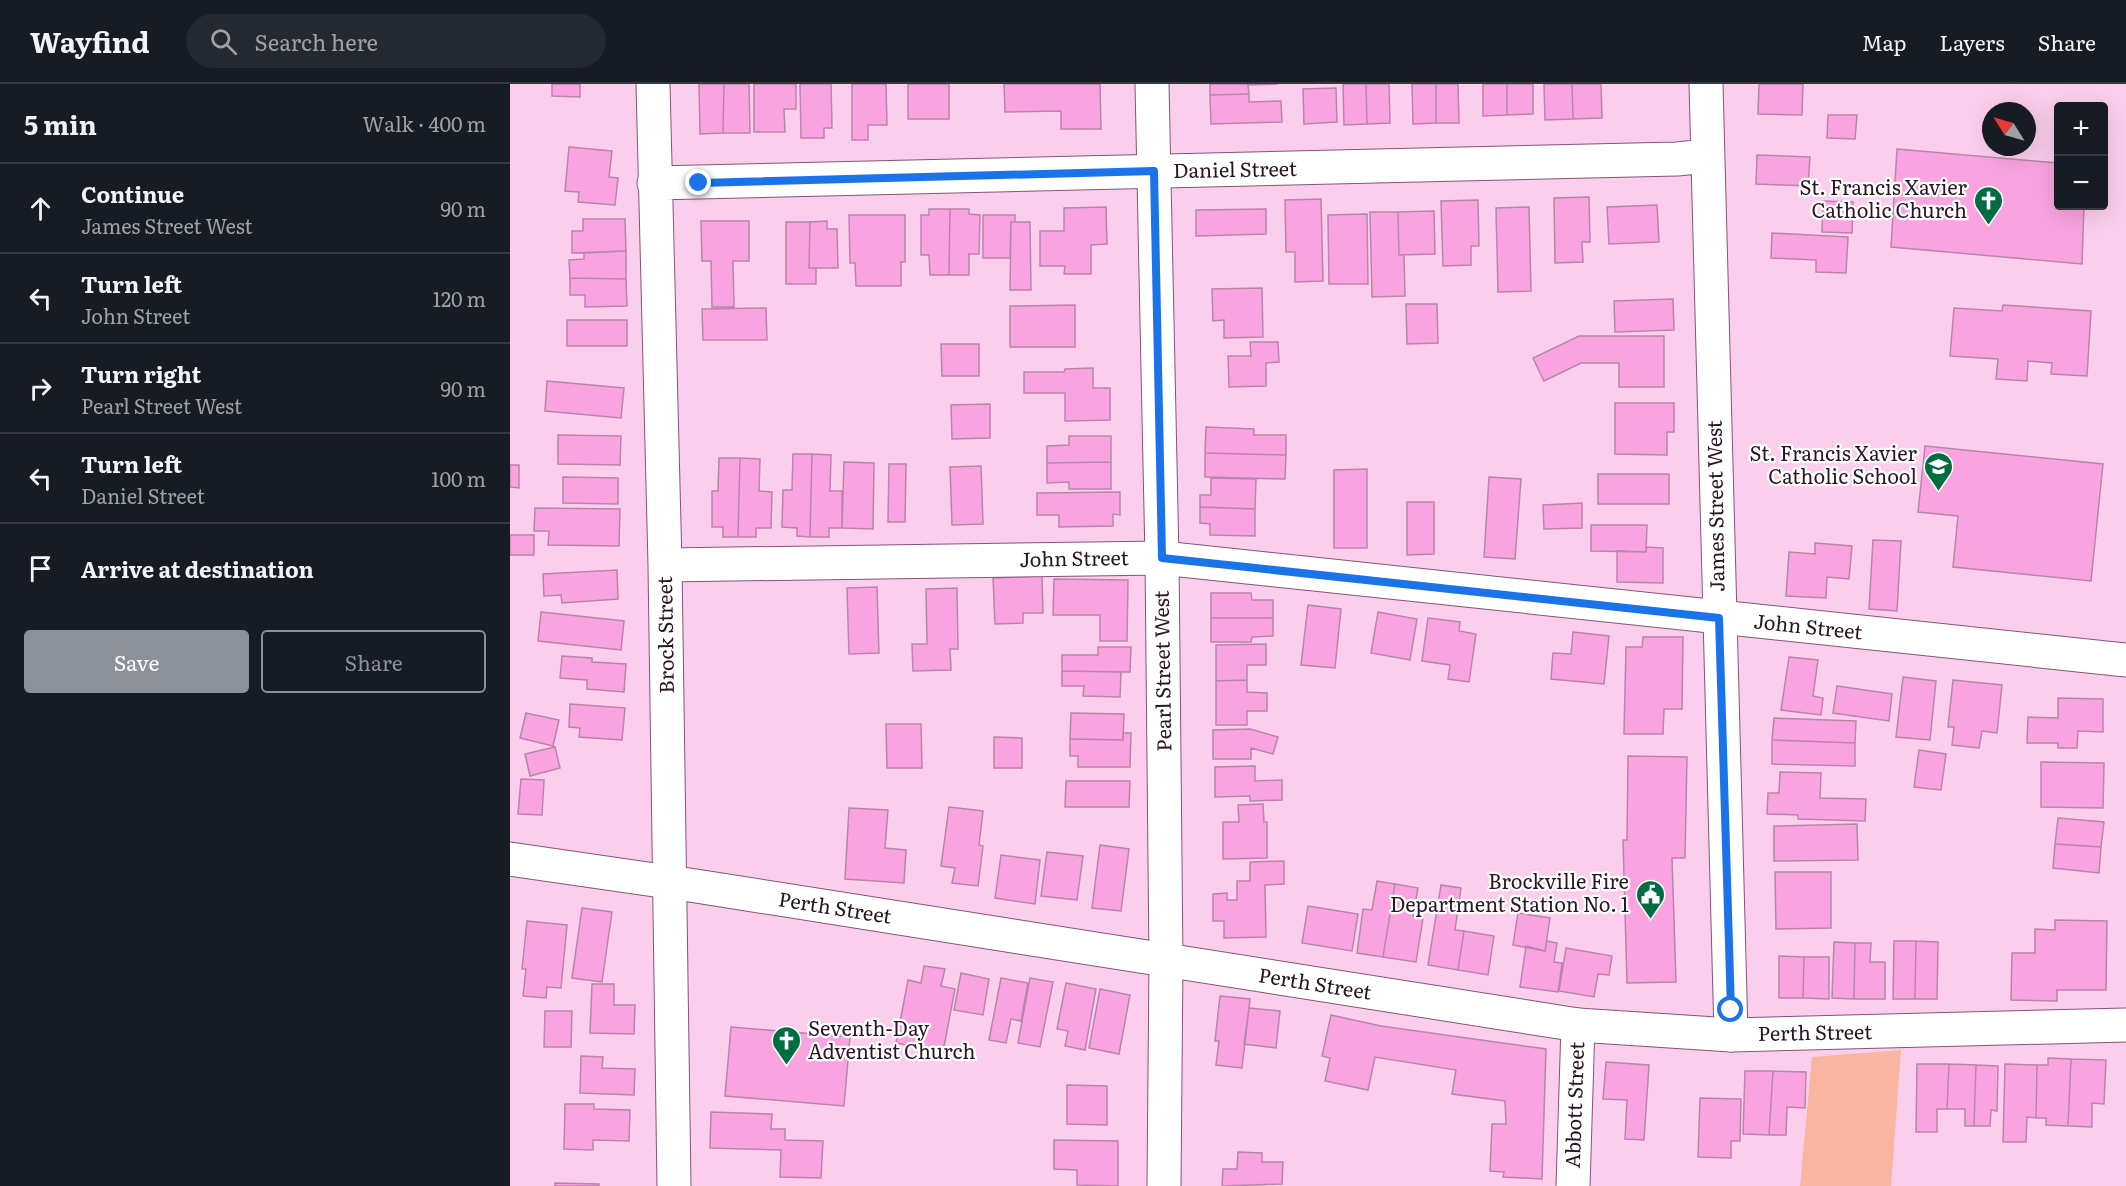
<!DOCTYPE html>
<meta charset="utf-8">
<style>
body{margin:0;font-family:Literata,serif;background:#242831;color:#f1f3f6}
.controls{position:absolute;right:18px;top:18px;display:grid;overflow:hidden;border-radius:6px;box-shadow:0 6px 24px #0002}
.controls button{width:54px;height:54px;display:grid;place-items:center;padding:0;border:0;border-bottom:2px solid #363941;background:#171b24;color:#f1f3f6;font:30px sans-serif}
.compass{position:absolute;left:1472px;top:18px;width:54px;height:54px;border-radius:50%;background:#171b24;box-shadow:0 6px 24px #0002;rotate:307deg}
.stop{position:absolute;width:18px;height:18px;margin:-14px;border:4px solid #1a73e8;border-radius:50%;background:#fff}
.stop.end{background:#1a73e8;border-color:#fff;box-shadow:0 2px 6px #0008}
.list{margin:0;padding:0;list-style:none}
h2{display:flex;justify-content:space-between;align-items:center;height:78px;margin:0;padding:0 24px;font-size:26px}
h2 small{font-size:20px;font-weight:400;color:#9ea1a6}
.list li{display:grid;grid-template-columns:39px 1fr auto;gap:18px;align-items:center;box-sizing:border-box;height:90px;padding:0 24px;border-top:2px solid #363941}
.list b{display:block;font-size:22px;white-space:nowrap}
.list p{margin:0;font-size:20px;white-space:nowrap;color:#9ea1a6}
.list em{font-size:20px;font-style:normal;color:#9ea1a6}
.actions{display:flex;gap:12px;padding:18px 24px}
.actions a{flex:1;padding:14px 0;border:2px solid #8c9099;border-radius:6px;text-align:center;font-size:21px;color:#8c9099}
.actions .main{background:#8c9099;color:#fff}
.icon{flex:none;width:33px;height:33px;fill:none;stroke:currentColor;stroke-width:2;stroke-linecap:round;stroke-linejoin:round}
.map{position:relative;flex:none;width:1616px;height:1102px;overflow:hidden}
header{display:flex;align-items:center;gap:36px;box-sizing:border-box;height:84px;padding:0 30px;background:#171b24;border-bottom:2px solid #363941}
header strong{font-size:28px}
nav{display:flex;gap:33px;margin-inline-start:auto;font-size:21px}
.search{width:420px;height:54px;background:#242831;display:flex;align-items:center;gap:15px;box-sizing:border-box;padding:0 21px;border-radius:33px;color:#9ea1a6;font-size:22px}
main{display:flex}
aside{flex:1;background:#171b24}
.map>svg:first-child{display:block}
.green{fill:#f9b5a0}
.building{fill:#f9a4e0;stroke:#ba85aa;stroke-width:1.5}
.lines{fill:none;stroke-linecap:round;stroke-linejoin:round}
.street-casing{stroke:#865477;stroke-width:35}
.secondary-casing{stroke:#865477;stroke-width:35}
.street{stroke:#fff;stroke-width:33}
.secondary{stroke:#fff;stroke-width:33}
.route{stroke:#1a73e8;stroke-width:8}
.labels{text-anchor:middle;stroke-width:4.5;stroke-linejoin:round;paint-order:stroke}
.street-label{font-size:20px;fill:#291523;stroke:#fff}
.poi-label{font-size:20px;fill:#291523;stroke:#fff;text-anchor:end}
</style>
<header>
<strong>Wayfind</strong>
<div class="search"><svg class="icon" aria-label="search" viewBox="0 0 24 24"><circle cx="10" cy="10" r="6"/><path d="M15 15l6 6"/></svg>Search here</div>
<nav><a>Map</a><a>Layers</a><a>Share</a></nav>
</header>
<main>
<aside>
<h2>5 min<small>Walk · 400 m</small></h2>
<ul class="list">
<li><svg class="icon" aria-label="ahead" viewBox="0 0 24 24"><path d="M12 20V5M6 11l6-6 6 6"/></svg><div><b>Continue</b><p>James Street West</p></div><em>90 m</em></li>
<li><svg class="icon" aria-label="left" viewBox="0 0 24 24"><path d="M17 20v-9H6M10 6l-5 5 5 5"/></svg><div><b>Turn left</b><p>John Street</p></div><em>120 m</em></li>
<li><svg class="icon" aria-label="right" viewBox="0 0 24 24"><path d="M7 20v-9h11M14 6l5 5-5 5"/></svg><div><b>Turn right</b><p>Pearl Street West</p></div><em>90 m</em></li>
<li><svg class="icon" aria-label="left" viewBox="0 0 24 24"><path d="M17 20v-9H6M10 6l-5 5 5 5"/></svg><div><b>Turn left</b><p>Daniel Street</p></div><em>100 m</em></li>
<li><svg class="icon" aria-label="arrive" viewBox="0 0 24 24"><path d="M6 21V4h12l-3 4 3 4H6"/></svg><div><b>Arrive at destination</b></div></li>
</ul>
<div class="actions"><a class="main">Save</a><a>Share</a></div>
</aside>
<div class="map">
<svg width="1616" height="1102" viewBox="0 0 1616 1102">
<rect width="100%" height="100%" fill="#fcceed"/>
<path class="green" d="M1391,966L1381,1102H1290L1302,973Z"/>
<path class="building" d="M42,0H70V13L42,12Z
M189,0H214L213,49L190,50Z
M214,0H239L240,49H213Z
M244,0H286V25H274L275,48H244Z
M290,0H321L322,44H314V54H291Z
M342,0H376L377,41H358V56H342Z
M398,0H439V35H398Z
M494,0H590L591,45H551V27L495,28Z
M700,0H768L738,1L739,10L700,11Z
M833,0H856L857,40L834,41Z
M856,0H879L880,39L857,40Z
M902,0H926V39L903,40Z
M926,0H948L949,39H926Z
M973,0H997V31L973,32Z
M997,0H1023V30L997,31Z
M1034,0H1062L1063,35L1035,36Z
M1062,0H1091L1092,34L1063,35Z
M1249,0H1293L1292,31L1248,30Z
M826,4L827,38L794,40L793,5Z
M739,10V18L771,17L772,38L701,40L700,11Z
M1318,31H1347L1345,55L1317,54Z
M59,63L102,67L99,93L108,94L105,121L68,118L69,108L55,107Z
M1387,65L1548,79V122H1574L1572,180L1381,163Z
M1247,71L1300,73L1298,102L1246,100Z
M1079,113L1080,158H1072L1073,178L1045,179L1044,114Z
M811,115L813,197L785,198V168H776L775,116Z
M968,116L969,162H961V181L933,182L931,117Z
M1313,117L1343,118L1342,149L1312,148Z
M1147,121L1149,158L1099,160L1097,123Z
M596,123L597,160L581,161V190H554L555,182H530V147H554V124Z
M1019,123L1021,207L988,208L986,124Z
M419,125H440L439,191H420L419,171H411V131H419Z
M440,125H459V130L470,131L469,170H459V191H439Z
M756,125V150L686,152V126Z
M924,127L925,170L889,171L888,128Z
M860,128H888L889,171H894L895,212L862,213Z
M857,130L858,200H819L818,131Z
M339,131H395V178H391V202H346L345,179H340Z
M473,131H505V138H501L500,174H473Z
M73,135H115L116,167L62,169V147H73Z
M191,137H239V177H223L224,223H202L201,177H192Z
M317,137V145H327L328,184H299L300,138Z
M276,138H300L299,184H306V200H276Z
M501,138H520L521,206H500Z
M1262,149L1338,153L1336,189L1306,188V176L1261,174Z
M116,167V195L60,194L59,176L74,175V169Z
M60,194L116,195L117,222L75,223V211H60Z
M752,204L753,253L714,254V236L703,237L702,205Z
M1163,215L1164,246L1105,248L1104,217Z
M896,220H927L928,259L897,260Z
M565,221V263H500V222Z
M1493,221L1581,227L1577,292L1541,290L1542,279L1518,277L1517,297L1486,295L1488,275L1440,272L1444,224L1492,227Z
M256,224L257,256H193L192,225Z
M57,236H117V262H57Z
M1069,252H1154V303H1109V279H1071L1034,297L1023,274Z
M740,258H768L769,278L756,279V302L719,303L718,272H741Z
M431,260H469V292H432Z
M583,284V304H600V336L555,337V309H514V288H554L555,285Z
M37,297L114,304L111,334L35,327Z
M1105,319H1164V348H1157V371L1105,370Z
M480,320V354L442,355L441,321Z
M696,343L744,345V351H776V371L695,369Z
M48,351L111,352L110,381L48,380Z
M559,352H601V378L537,379V362L559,361Z
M1415,362L1593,380L1581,497L1443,483L1448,432L1408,428Z
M695,369L776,371L775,395L695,393Z
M283,370H302L300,453L287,452V444L272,443L273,406H282Z
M302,370L321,371L320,407H332V444H319V453H300Z
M209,374H230L228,453H213V443H202V407H208Z
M230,374L250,375L249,407L262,408L261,444H246V453H228Z
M334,378L364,379L363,445L332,444Z
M601,378V405H559V398L537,399V379Z
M379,380H396L395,438H378Z
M0,381H9V404L0,403Z
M471,382L473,440L442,441L440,383Z
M857,385V464H824V386Z
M1088,390H1159V420H1088Z
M53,393L108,394V420L53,419Z
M979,393L1011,395L1005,475L974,473Z
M701,394L746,395L745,425L690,423V411H701Z
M610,408V431L603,430V442L549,443V431H527V409Z
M897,418H924V470L897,471Z
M1072,419V444L1034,445L1033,421Z
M690,423L745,425V452L700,451V440L690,439Z
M25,424L110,425L109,462L38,461L39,447H24Z
M1081,441H1137L1136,468L1081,467Z
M0,451H24V471H0Z
M1363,456L1391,457L1387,527L1359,525Z
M1305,459L1342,462L1339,495L1317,493L1316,514L1276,512L1279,468L1305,470Z
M1136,463L1153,464V499L1107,498V467L1136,468Z
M107,486L108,515L52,519L51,511L34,512L33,490Z
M532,492L533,529H513V539L485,540L483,494Z
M544,495L618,496L617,557H590V531H543Z
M367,503L369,569L339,570L337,504Z
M447,504L448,565H440L441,586L403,587L402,560H417L416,505Z
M701,509H741L742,516H763V534H701Z
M798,521L831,525L825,584L791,581Z
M31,528L114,537L111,566L28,557Z
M868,528L907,535L900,576L861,569Z
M701,534H763V552L742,553L741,558H701Z
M918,534L950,538L949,547L966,550L959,598L938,595L940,581L912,577Z
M1063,548L1099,552L1094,600L1041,595L1043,569L1061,570Z
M1133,553H1173L1172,625H1154L1153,650H1114L1116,563H1132Z
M756,560V581H737V596L706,597V561Z
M588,563H621L620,588L552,587V571H588Z
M52,572L82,574V578L116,580L114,608L77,605V596L50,594Z
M1279,573L1308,576L1303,612L1313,614L1311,631L1271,626Z
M552,587L611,588L610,613L573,612L574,602H552Z
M1393,593L1426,597L1420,656L1386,653Z
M737,596V608L757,609V627H737V641H706V597Z
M1443,596L1492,601L1487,649L1472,647L1469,664L1442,661L1444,643H1438Z
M1327,602L1382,610L1379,637L1323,629Z
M1548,614L1593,615V648L1568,647L1567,664H1548V659H1517L1518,633L1548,634Z
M60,620L115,624L112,656L69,653L70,644L59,643Z
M16,629L49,636L43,662L10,654Z
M561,629L614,630L613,656L560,655Z
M1264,634L1346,637L1345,659L1262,656Z
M376,640H411L412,684H377Z
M740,645L768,653L763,670L741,664V675H703V646Z
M613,649H621L620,683H568V672H560V655L613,656Z
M484,653L512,654V684H484Z
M1262,656L1345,659V682L1262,680Z
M45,663L50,684L20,692L15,670Z
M1409,666L1436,670L1431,706L1404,703Z
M1118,672L1177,673L1175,774H1162L1166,898L1117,899L1113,756H1117Z
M1531,678L1594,679L1593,724L1531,723Z
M745,682V697L772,696V716L740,717V712L705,713V683Z
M1270,688L1311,689L1310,714L1356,715L1355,737L1288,735V731L1257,730L1258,709H1269Z
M11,695L34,696L32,731L8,730Z
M556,697H620L619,723H555Z
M753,720L754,738H757V774L713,775V738H729L728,721Z
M439,723L473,727L469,761L473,762L468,802L442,799L445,784L431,782Z
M339,724L378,726L375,764L396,766L394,799L335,795Z
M1548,734L1594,738L1591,763L1545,760Z
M1347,740L1348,776L1264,777V742Z
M1545,760L1591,763L1589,789L1543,784Z
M590,761L619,765L611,827L582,824Z
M537,768L573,772L567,816L531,812Z
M491,771L530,776L525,820L485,814Z
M774,777V800L755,801L756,853L714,854V837H703V810L717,809V816H727V797H740V778Z
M1265,788H1321V844L1266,845Z
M867,797L885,800L873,873L847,869L853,825L862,826Z
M885,800L908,804L903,832L913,834L906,878L873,873Z
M931,801L951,804L945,846L954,847L948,886L918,881Z
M798,822L848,830L842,867L792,859Z
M72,824L102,828L92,898L62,894Z
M1008,829L1040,834L1035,867L1003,861Z
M1545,836L1597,837L1596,906H1547V917L1501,916L1502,869H1525V845L1545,846Z
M17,837L57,841L51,904L37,903L36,914L13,912L16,885H12Z
M954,847L984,852L978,891L948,886Z
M1037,857L1047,859L1044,878L1052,879L1048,908L1010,903L1016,862L1035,867Z
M1384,857H1406L1405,915H1383Z
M1406,857L1428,858L1427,915H1405Z
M1324,858L1345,859L1344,915L1322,914Z
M1345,859H1361L1360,878H1375V915H1344Z
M1056,864L1102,872L1099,891L1088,890L1084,913L1049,907Z
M1269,872L1294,873L1293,914H1269Z
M1294,873H1319V915L1293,914Z
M414,882L435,885L431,902L445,905L433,968L386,959L398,896L411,899Z
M451,889L479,895L473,931L444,926Z
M491,894L518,899L511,937L501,935L496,959L479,956Z
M520,894L543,898L530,963L508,959Z
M556,899L586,905L575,966L555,962L558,947L547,945Z
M82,900H104V921H125L124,950L80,949Z
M590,905L620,911L609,970L579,964Z
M710,912L740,915L732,984L706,981L709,957H705Z
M739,924L770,927L766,964L734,960Z
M35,927H62L61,963H34Z
M821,931L871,942L1036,965L1032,1095L993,1093L994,1088L980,1087L982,1040H996L995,1017L942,1010L946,986L865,973L858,1006L815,997L820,974L812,972Z
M221,943L340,953L334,1022L215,1012Z
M71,972L93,973L92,984L125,985L124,1011L70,1009Z
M1538,974L1561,975L1558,1042L1536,1041V1034H1526L1527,981H1538Z
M1561,975L1596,976L1594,1020L1582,1019V1043L1558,1042Z
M1096,978L1139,981L1134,1056L1115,1055L1117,1016L1093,1015Z
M1407,980H1439L1437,1025H1427V1048H1406Z
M1439,980L1466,981L1464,1042H1455V1025H1437Z
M1495,980L1527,981L1526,1034L1517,1033L1516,1058H1493Z
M1466,981L1488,982L1487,1027L1481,1026L1480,1042H1464Z
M1235,987H1263L1259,1051L1233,1050Z
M1263,987L1296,988L1295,1024L1277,1023L1276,1051H1259Z
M557,1001L597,1002V1041L557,1040Z
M1190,1014L1231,1015L1230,1057H1221V1074L1188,1073Z
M55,1020H84V1025L120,1026L119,1057L83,1056V1066L54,1065Z
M201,1028L262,1030L261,1045H275V1056L313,1057L311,1094L270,1093L271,1066L200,1064Z
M544,1056L608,1057V1102L567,1101V1086L544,1085Z
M728,1068L752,1069V1078H773L772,1100L712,1102L713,1085H727Z
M45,1099L89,1100V1102H45Z"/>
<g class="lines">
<defs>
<path id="street" d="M143,0L155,481L164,1102
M1196,0L1221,951
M144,99L1167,75L1197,72
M155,481L652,474L1616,576
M654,1102L656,877
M1063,1102L1068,941"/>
<path id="secondary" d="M642,0L652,474L656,877
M0,775L186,802L1068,941L1221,951L1616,941"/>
</defs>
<use href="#street" class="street-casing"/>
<use href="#secondary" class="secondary-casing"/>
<use href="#street" class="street"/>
<use href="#secondary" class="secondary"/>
</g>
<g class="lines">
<path class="route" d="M189,99L644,87L652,474L1209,534L1221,926"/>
</g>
<defs>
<symbol id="church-pin" viewBox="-11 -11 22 30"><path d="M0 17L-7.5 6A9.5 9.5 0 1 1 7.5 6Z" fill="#026c43" stroke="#fff"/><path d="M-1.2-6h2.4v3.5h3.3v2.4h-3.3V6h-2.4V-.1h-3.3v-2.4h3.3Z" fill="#fff"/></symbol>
<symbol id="school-pin" viewBox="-11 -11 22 30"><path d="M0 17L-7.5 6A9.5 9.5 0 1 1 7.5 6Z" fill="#026c43" stroke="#fff"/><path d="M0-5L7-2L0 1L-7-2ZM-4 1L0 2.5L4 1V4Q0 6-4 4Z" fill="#fff"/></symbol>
<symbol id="civic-pin" viewBox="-11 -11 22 30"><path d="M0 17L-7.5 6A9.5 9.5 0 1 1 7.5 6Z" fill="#026c43" stroke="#fff"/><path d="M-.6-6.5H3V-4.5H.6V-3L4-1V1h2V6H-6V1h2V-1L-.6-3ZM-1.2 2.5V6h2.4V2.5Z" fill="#fff"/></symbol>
</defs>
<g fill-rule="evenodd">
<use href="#church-pin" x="1462" y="100" width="33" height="45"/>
<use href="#school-pin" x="1412" y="366" width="33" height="45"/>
<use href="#civic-pin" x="1124" y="794" width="33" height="45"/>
<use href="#church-pin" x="260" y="940" width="33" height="45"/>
</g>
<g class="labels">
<g class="street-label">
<text transform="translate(725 86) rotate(-1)" y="7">Daniel Street</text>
<text transform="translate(1206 422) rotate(-91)" y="7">James Street West</text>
<text transform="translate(564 475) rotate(-1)" y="7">John Street</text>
<text transform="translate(1298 543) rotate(6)" y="7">John Street</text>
<text transform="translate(156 551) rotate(-91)" y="7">Brock Street</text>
<text transform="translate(653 587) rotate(-91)" y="7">Pearl Street West</text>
<text transform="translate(325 824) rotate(9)" y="7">Perth Street</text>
<text transform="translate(805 900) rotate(9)" y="7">Perth Street</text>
<text transform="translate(1305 949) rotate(-1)" y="7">Perth Street</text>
<text transform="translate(1065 1021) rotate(-88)" y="7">Abbott Street</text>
</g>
<g class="poi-label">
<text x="1457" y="111">St. Francis Xavier<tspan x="1457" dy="23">Catholic Church</tspan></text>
<text x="1407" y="377">St. Francis Xavier<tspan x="1407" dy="23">Catholic School</tspan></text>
<text x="1119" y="805">Brockville Fire<tspan x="1119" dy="23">Department Station No. 1</tspan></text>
<text x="298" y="952" text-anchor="start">Seventh-Day<tspan x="298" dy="23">Adventist Church</tspan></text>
</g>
</g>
</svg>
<div class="controls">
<button>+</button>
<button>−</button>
</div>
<svg class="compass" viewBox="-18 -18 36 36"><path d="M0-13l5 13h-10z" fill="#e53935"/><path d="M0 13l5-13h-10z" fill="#9ea1a6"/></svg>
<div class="stop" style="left:1221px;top:926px"></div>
<div class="stop end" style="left:189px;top:99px"></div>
</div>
</main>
